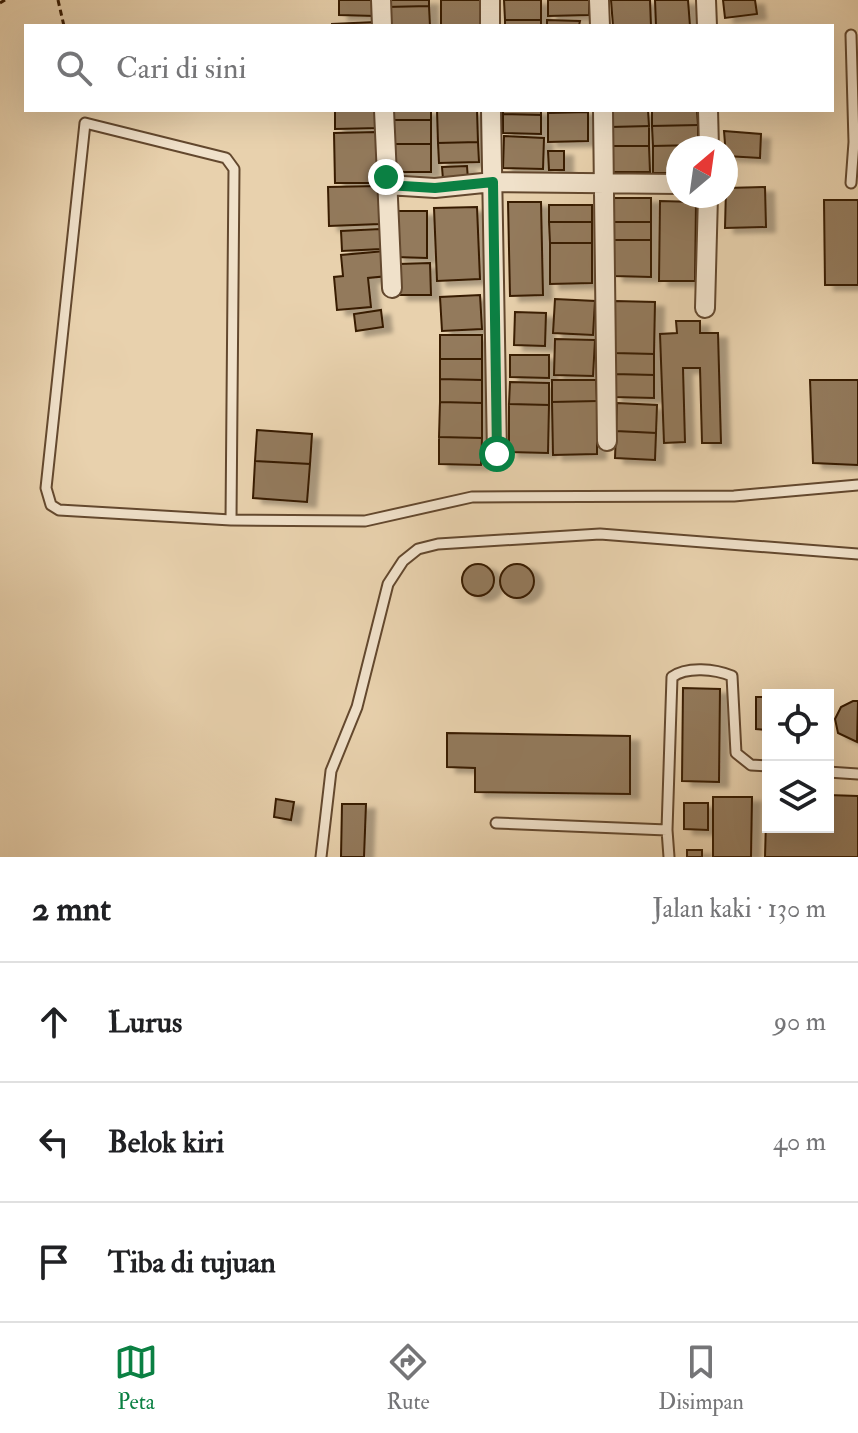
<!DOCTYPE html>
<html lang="id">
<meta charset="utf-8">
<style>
body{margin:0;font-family:"IM FELL Double Pica",serif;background:#f2f2f2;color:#202124}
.controls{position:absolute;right:24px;bottom:24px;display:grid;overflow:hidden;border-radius:0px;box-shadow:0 8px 32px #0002}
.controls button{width:72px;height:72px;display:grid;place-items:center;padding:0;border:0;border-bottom:2px solid #e0e0e0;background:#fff;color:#202124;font:40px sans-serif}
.compass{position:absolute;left:666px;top:136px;width:72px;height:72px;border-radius:50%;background:#fff;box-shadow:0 8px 32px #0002;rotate:29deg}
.stop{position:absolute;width:24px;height:24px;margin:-18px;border:6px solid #0b8043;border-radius:50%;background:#fff}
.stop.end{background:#0b8043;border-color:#fff;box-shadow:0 2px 8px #0008}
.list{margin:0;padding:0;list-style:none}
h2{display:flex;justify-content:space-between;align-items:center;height:104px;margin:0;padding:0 32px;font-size:34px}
h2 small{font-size:26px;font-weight:400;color:#757577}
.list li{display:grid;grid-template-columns:52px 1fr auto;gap:24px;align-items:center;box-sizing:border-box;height:120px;padding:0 32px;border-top:2px solid #e0e0e0}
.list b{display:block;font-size:30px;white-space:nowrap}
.list em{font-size:26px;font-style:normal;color:#757577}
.icon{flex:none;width:44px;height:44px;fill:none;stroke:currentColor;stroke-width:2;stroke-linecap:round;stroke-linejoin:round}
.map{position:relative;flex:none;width:858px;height:857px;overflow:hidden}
.search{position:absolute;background:#fff;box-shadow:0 8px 32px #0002;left:24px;right:24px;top:24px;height:88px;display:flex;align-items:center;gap:20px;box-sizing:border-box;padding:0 28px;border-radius:0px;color:#757577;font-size:30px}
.sheet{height:464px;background:#fff}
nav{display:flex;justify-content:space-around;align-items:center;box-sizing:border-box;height:112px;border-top:2px solid #e0e0e0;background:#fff;font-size:22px;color:#757577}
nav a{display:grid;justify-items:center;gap:4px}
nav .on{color:#0b8043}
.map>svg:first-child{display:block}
.building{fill:#937a5b;stroke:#371b03;stroke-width:2;filter:url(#shadow)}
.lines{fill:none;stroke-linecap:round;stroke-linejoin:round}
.lane-casing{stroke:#63482e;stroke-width:13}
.street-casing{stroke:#63482e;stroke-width:22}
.path{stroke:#371b03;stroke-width:3;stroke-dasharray:6 4;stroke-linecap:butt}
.lane{stroke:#f0e1ca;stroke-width:9}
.street{stroke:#f0e1ca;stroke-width:18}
.route{stroke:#0b8043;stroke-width:10}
</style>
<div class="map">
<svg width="858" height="857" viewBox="0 0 858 857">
<defs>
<filter id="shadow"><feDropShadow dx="9" dy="5" stdDeviation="2" flood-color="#0004"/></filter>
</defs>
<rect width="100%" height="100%" fill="#e8d1ad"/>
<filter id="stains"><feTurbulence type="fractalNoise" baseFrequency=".0025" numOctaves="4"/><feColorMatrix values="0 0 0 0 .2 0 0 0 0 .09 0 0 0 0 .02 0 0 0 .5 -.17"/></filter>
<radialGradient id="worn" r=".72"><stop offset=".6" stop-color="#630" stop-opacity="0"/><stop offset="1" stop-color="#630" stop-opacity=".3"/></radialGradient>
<path class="building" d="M339,0H375V16L339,15Z
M386,0H429V6L386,7Z
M441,0H481V26H441Z
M504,0H541V20H505Z
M548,0H589V15L548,16Z
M611,0H650L651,26H613Z
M655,0H688L690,26H656Z
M723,0H755L757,14L725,18Z
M429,6L430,26H386V7Z
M505,20H541V26H505Z
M547,20L580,21L579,26H547Z
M375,22V26H332V24Z
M335,110H378L379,128L335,129Z
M387,110H431V120H387Z
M437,110H477L478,142L438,143Z
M503,110H541V115L503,114Z
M548,110H588V112L548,113Z
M611,110H648L649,126L611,127Z
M652,110H697L698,125L652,126Z
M588,112V141L548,142V113Z
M503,114L541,115V134L503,133Z
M387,120H431V144H387Z
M698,125V145L653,146L652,126Z
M649,126V146H612L611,127Z
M724,131L761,134L760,158L726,156Z
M377,132L378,183H335L334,133Z
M504,136L544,138L543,169L503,168Z
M478,142L479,162L439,163L438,143Z
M387,144H431V172H388Z
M698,145V148H678V173H653V146Z
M612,146H649L650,172H612Z
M548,151H564V170H549Z
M467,166L468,180H443L442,167Z
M379,186L380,224L329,226L328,187Z
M765,187L766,227L725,228L726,188Z
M614,198H651V222H614Z
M824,200H858V285H825Z
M660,201L696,202L695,281H659Z
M508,202H541L543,295L510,296Z
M549,205H592V222H549Z
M477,207L480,279L437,281L434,208Z
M396,211H427V258L395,257Z
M549,222H592V243H550Z
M614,222H651V240H614Z
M380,229L381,249L342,251L341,231Z
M614,240H651V277L614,276Z
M550,243H592V283L550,284Z
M385,251L388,276L368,278L371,307L337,310L334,277L343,276L341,255Z
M430,263L431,295H398V264Z
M480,295L482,329L442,331L440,297Z
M555,299L595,301L593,335L553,333Z
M615,301L655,302L654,354L614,353Z
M381,310L383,327L356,331L354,314Z
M515,312L546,313L545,346L514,345Z
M676,321H700V333H718L721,443H702L700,368H683L685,442L664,443L660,334L677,333Z
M440,335H482V359H440Z
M555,339L595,340L593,376L554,375Z
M614,353L654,354V375L614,374Z
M510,355H549V378L510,377Z
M440,359H482V380L440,379Z
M614,374L654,375V398L613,397Z
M440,379L482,380V403L440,402Z
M552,380H596L597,401L552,402Z
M810,380H858V465L813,463Z
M510,382L549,383V405L509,404Z
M597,401V454L553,455L552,402Z
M440,402L482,403V438L439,437Z
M617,403L657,405L656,433L616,431Z
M509,404L549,405L548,453L509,452Z
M257,430L312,434L310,464L255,461Z
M616,431L656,433L655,460L615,458Z
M439,437L482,438L481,465L439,464Z
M255,461L310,464L307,502L253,498Z
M500 581a17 17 0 1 1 34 0a17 17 0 1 1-34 0Z
M462 580a16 16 0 1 1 32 0a16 16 0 1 1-32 0Z
M683,688L720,689L719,782L682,781Z
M756,697H768V730L756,729Z
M853,701H858L857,742L838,733L835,719L841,707Z
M447,733L630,736V794L475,792V768L447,767Z
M828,795L858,796V857H765L766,820L768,827H828Z
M713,797H752L751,857H713Z
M276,799L294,802L291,820L274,817Z
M684,803H708V830L684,829Z
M342,804H366L364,857H341Z
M687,850H702V857H687Z"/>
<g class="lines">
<defs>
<path id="lane" d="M851,35L854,142
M851,183L854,142H858
M231,520L234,169L226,158L85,123L46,488L51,505L59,510L231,520L365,521L472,497L734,496L858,485
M828,772L858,774
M496,823L667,830
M321,857L331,771L357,707L388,584L403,561L418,549L438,544L600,534L858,554
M669,857L667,830L672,677C687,666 715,669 732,676L736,753L751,765L768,766"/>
<path id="street" d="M381,0L382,26
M490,0V26
M599,0L600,26
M706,0L707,26
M384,110L392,288
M491,110L497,454
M603,110L607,441
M708,110L709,148
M387,185L435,188L493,182L678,184
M705,308L708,196"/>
</defs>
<use href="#lane" class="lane-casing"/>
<use href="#street" class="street-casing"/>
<path class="path" d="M58,0L64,26
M0,3L5,0"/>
<use href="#lane" class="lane"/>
<use href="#street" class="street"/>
</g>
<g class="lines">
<path class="route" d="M386,177L387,185L435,188L493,182L497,454"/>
</g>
<rect width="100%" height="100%" filter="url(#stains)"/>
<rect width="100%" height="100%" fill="url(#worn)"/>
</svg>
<div class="controls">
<button><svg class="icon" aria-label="locate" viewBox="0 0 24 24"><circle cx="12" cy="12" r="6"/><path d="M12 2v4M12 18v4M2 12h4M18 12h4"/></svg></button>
<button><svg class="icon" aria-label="layers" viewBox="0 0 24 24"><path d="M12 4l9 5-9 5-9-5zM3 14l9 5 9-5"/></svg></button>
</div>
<svg class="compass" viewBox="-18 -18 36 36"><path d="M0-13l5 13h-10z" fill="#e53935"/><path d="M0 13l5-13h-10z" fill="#757577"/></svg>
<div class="stop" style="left:497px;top:454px"></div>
<div class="stop end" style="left:386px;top:177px"></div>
<div class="search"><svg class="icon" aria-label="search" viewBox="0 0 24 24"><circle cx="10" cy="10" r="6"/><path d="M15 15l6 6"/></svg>Cari di sini</div>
</div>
<section class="sheet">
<h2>2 mnt<small>Jalan kaki · 130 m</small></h2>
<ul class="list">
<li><svg class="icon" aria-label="ahead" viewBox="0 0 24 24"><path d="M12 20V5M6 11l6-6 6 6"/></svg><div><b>Lurus</b></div><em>90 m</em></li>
<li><svg class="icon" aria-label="left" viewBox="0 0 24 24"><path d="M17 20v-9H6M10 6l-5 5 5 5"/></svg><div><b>Belok kiri</b></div><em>40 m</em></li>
<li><svg class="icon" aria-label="arrive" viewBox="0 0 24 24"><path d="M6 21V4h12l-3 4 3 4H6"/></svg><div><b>Tiba di tujuan</b></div></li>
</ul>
</section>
<nav>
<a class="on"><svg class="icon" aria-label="map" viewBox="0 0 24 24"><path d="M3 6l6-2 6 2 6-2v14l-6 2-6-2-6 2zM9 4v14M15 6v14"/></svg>Peta</a>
<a><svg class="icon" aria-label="directions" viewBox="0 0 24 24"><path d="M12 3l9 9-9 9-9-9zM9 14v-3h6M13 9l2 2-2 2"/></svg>Rute</a>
<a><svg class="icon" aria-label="saved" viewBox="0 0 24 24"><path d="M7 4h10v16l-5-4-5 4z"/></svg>Disimpan</a>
</nav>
